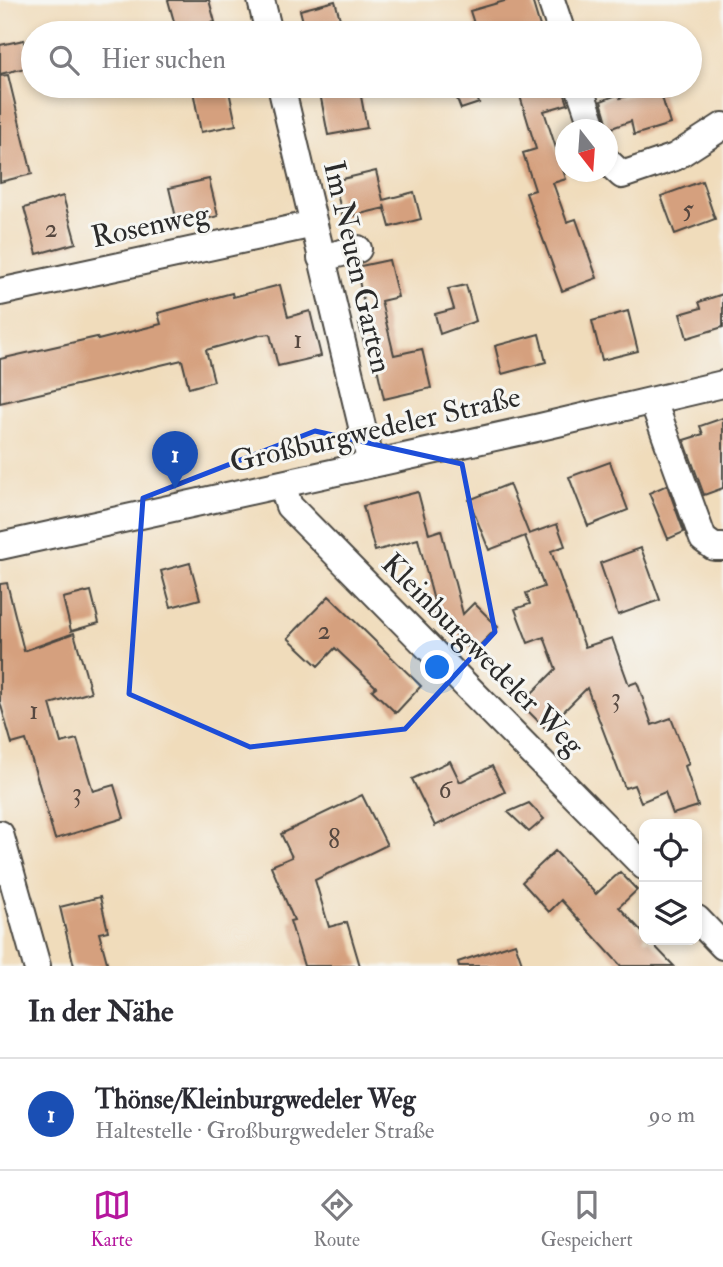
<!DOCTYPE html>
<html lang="de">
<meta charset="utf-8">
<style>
body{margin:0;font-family:"IM FELL Double Pica",serif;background:#f7f7f7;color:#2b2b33}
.controls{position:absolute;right:21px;bottom:21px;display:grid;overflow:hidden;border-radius:14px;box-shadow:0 4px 10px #0003}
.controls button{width:63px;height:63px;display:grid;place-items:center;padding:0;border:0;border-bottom:2px solid #e1e1e2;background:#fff;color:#2b2b33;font:35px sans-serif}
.compass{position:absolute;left:555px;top:119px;width:63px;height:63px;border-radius:50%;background:#fff;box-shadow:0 4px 10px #0003;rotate:163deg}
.you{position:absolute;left:438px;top:668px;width:24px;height:24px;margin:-18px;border:5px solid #fff;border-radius:50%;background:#1a73e8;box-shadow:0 0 0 10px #1a73e833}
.badge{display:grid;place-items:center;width:46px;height:46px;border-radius:50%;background:#b5179e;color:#fff;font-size:23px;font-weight:700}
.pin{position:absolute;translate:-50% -58px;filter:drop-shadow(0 2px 4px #0008)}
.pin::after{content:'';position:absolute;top:37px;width:24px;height:21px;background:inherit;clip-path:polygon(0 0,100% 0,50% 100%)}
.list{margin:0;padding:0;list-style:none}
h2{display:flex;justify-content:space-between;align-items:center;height:91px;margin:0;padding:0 28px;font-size:30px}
h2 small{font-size:23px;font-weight:400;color:#7c7c81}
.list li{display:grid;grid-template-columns:46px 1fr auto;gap:21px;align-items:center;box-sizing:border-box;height:112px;padding:0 28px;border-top:2px solid #e1e1e2}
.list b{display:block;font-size:26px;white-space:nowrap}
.list p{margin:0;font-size:23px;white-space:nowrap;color:#7c7c81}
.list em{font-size:23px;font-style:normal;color:#7c7c81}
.icon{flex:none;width:38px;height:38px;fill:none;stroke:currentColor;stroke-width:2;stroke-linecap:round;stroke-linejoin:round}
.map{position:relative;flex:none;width:723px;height:966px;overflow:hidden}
.search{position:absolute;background:#fff;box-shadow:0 4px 10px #0003;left:21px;right:21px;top:21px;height:77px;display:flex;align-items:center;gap:18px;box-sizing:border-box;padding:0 24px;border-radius:38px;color:#7c7c81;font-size:26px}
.sheet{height:203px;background:#fff}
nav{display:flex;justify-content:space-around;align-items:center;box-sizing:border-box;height:98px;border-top:2px solid #e1e1e2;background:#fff;font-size:19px;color:#7c7c81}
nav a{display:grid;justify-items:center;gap:4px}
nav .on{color:#b5179e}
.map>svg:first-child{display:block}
.building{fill:#d5a07e}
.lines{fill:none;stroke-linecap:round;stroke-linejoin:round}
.minor-casing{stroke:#494641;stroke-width:30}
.minor{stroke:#fff;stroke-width:26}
.marked{fill:none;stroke:#1d4ed8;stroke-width:5;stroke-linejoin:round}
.labels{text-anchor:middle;stroke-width:6;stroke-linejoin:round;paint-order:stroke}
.number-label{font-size:26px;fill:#564840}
.street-label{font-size:30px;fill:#2b2b2b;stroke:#f6f6f2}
</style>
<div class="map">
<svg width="723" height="966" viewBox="0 0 723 966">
<rect width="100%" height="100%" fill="#f6f6f2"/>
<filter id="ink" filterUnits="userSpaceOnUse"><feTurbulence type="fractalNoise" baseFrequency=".0143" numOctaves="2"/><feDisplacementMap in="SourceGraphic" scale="14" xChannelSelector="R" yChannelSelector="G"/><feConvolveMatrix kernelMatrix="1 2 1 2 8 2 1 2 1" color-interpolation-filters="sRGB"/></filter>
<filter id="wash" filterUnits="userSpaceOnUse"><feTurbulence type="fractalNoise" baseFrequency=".00686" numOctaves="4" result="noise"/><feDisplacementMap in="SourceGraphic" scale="28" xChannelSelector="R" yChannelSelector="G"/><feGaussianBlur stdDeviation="1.57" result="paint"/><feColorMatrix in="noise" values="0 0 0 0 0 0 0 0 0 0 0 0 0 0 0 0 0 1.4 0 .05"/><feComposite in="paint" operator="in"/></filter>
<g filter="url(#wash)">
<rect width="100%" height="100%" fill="#f0dcbb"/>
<g id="blocks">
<path class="building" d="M168,0H209L215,22L177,32Z
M508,0H532L542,33H477L470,11Z
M335,1L344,33H306L300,10Z
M24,40L30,67L0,74V45Z
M8,75L32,174L0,182V76Z
M219,86H228L236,125L201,132L193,91Z
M359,86L367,128L328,135L320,93Z
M452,86H473L479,103L461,109Z
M517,86H562L568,104L544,111L566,179L553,183L567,222L576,219L597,278L562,291L526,193L535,190L523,153L536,149Z
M659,87L670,124L634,135L631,121L609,129L601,101L619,94L620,98Z
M376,171L383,200L414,192L421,219L390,227L384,205L385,208L343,218L334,181Z
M209,179L218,216L178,226L169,188Z
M702,181L715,219L675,234L661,196Z
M63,196L76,243L37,254L24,208Z
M389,260L398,297L381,301L394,355L422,349L431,388L384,399L372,345L365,347L359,324L368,322L356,267Z
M280,285L288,317L310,311L321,356L278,366L270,334L260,335L206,350L214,381L189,388L182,360L0,403V359L97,337L98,340L161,324L158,313L232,293L233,297Z
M466,285L476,321L440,334L435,314L454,309L448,289Z
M723,294V327L687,338L680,314L701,308L699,302Z
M628,311L638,351L602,360L592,321Z
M539,334L546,362L502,374L495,346Z
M723,418V488L704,495L684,440L703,434L700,426Z
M610,462L628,510L588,526L569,477Z
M509,484L529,534L557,524L565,546L551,551L585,647L612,638L629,685L637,682L652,725L671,718L689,764L685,766L698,806L673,814L665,792L641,802L634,785L625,788L587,688L546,729L521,704L556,669L544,637L528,643L515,609L530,604L526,593L544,587L525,536L489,550L469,500Z
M667,485L684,532L668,539L649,493Z
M418,492L429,534L441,530L463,614L474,603L498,627L473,652L431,610L435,605L418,539L375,551L363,506Z
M641,548L660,600L618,615L600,563Z
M190,563L200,599L171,607L161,571Z
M7,583L24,651L74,633L91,692L50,704L61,743L77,739L93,791L114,785L124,818L55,839L26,740L12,744L0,702V584Z
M91,591L99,623L71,631L63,598Z
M329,596L421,686L396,713L372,690L376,687L335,648L318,666L288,638Z
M450,761L460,782L492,766L505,792L435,826L412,779Z
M362,795L387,845L315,880L329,927L347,922L360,966H304L290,921L294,920L271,866L292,857L281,834Z
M529,803L544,819L529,832L508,812Z
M555,851L596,894L620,872L637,890L619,907L644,934V940H649L674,966H621L561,900L549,912L522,882Z
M100,897L108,931L99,933L108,966H74L60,907Z
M515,943L523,966H459L458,962Z"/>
</g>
</g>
<g filter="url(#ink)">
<use href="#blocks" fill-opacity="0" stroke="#494641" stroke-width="2"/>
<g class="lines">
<defs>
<path id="minor" d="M261,0L269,33
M551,0L562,33
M281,86L371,464
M579,86L594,130
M608,162L622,175L675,157L723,126
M321,258L358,249
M0,292L314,224
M653,401L703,539L714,547H723
M282,484L289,506L644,866
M0,546L536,428L723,384
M0,834L37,966
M697,919L723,946"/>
</defs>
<use href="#minor" class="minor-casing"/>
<use href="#minor" class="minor"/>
</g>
</g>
<path class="marked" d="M315,431L462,464L495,632L405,729L250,747L129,694L143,498Z"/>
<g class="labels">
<g class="number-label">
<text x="688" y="218">5</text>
<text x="51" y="237">2</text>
<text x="298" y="348">1</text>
<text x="324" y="639">2</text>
<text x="616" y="706">3</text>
<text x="34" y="719">1</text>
<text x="445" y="798">6</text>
<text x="77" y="801">3</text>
<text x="334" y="848">8</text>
</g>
<g class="street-label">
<text transform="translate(150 225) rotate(-12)" y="10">Rosenweg</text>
<text transform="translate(358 267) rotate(77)" y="10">Im Neuen Garten</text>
<text transform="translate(375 429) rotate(-13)" y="10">Großburgwedeler Straße</text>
<text transform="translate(483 654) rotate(45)" y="10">Kleinburgwedeler Weg</text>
</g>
</g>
</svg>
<div class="controls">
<button><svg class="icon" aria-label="locate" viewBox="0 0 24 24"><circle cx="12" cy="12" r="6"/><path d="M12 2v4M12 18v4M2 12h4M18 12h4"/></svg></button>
<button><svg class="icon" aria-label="layers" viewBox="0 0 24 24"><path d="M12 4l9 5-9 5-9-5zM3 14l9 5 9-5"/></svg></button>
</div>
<svg class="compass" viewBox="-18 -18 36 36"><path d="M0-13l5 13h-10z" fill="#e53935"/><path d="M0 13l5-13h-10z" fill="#7c7c81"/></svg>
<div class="you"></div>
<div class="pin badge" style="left:175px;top:489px;background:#1a4fb4">1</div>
<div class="search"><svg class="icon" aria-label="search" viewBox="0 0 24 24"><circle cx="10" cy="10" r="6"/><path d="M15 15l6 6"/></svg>Hier suchen</div>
</div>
<section class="sheet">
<h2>In der Nähe<small></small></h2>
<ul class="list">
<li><span class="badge" style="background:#1a4fb4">1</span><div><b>Thönse/Kleinburgwedeler Weg</b><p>Haltestelle · Großburgwedeler Straße</p></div><em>90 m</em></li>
</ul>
</section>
<nav>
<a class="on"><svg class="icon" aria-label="map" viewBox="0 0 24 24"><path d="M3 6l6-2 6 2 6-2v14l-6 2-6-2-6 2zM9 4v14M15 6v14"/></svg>Karte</a>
<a><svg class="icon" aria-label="directions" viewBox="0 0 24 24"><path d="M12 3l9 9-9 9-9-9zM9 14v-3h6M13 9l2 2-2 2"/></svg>Route</a>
<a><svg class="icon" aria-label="saved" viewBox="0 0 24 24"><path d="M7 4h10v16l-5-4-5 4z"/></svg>Gespeichert</a>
</nav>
